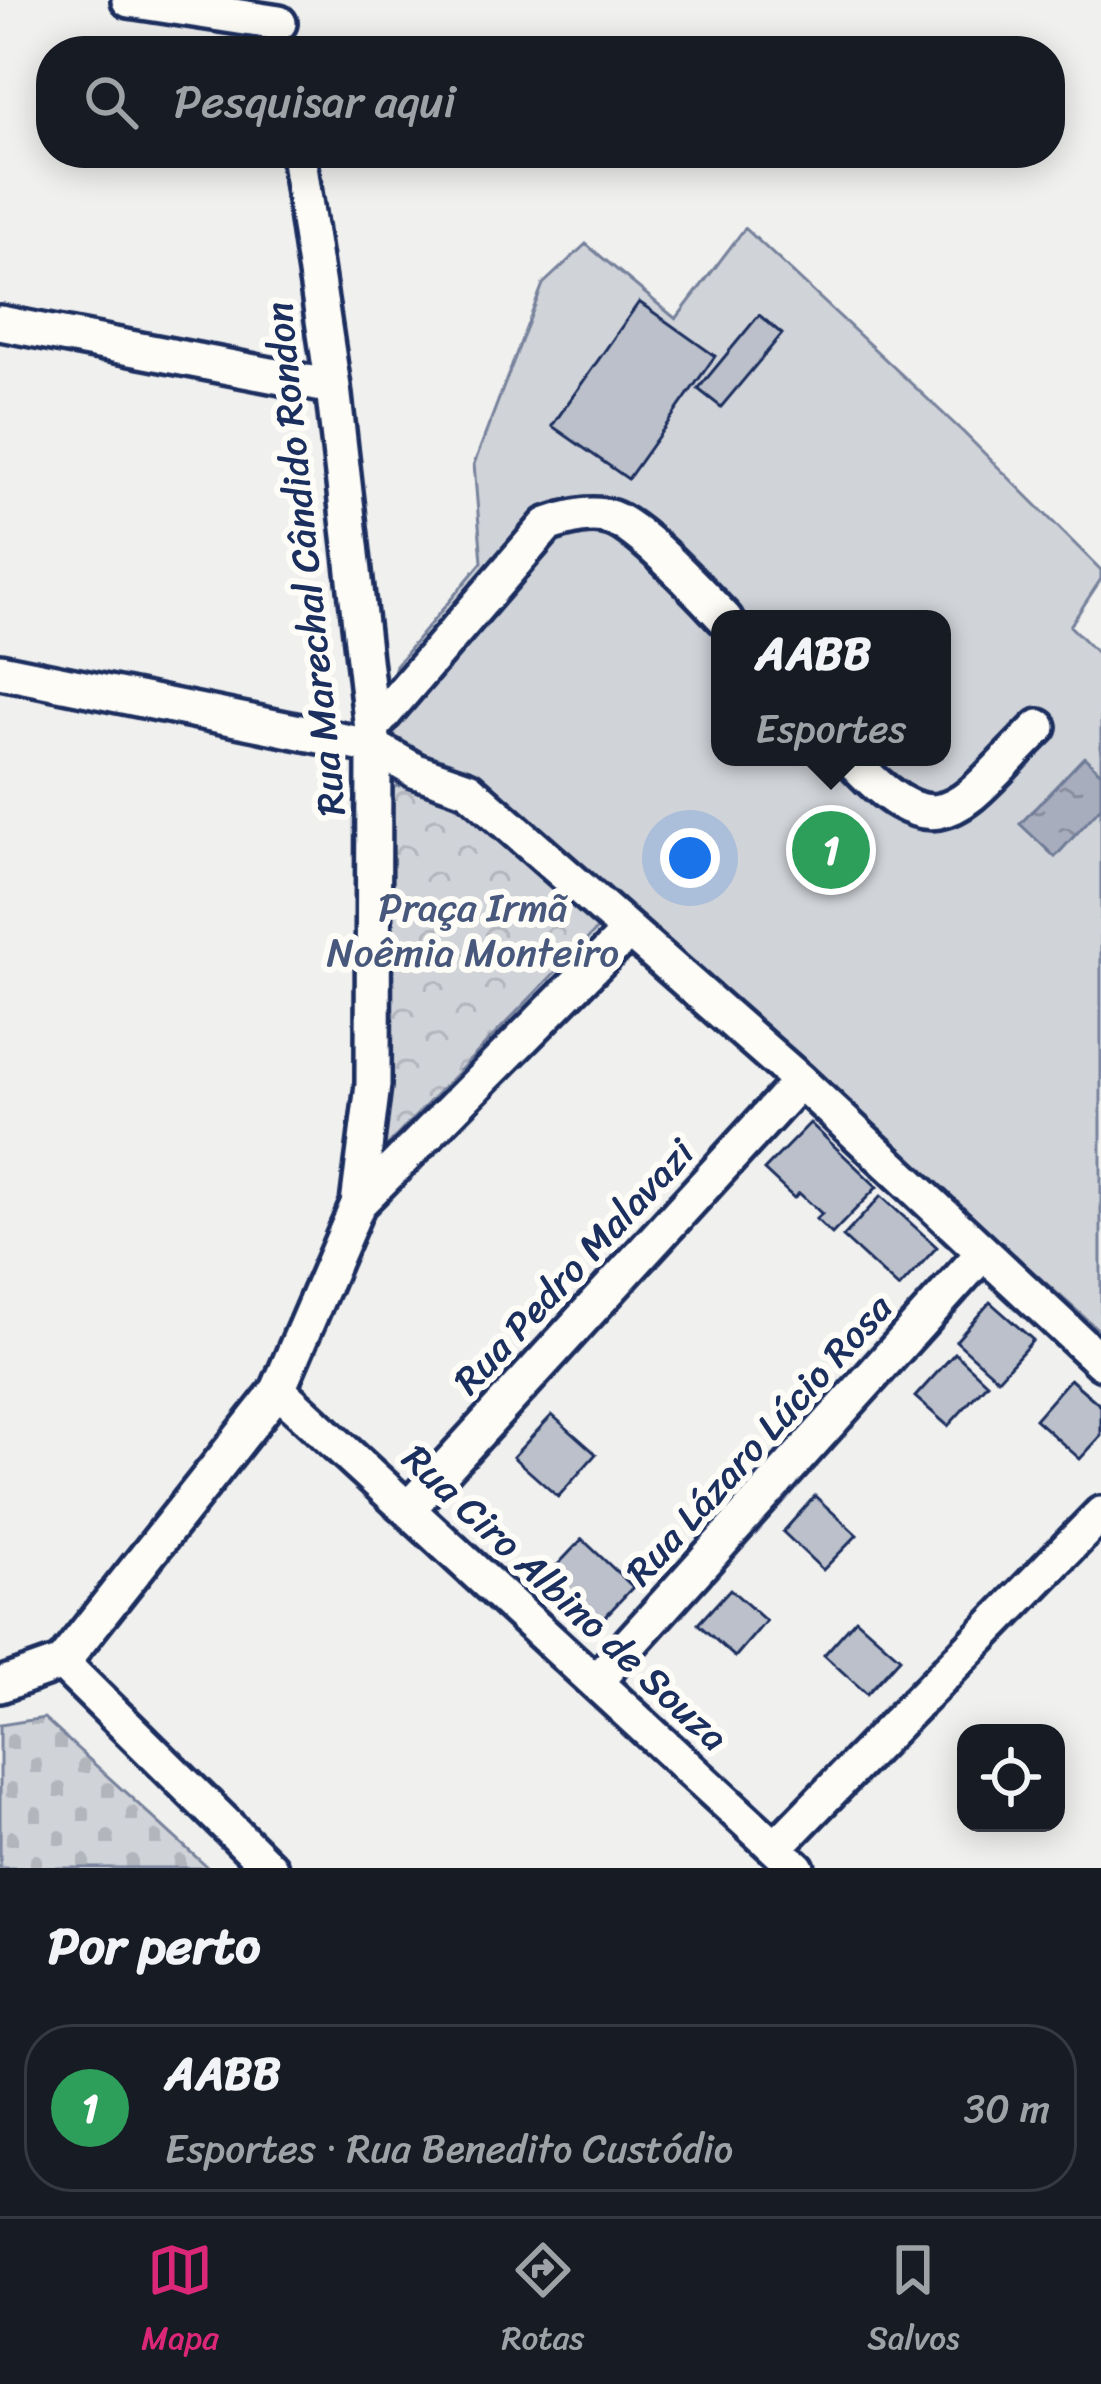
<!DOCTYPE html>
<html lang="pt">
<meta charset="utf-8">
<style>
body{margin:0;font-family:Sriracha,sans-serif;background:#242831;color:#f1f3f6}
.controls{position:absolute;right:36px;bottom:36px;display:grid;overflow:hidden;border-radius:24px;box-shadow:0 6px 30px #0003}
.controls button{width:108px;height:108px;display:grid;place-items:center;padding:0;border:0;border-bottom:3px solid #363941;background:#171b24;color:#f1f3f6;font:60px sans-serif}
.you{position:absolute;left:690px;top:858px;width:42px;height:42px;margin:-30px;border:9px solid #fff;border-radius:50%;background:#1a73e8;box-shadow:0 0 0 18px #1a73e833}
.badge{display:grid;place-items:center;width:78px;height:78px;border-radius:50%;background:#db2777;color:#fff;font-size:39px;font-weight:700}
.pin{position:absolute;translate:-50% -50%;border:6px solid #fff;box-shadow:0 3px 12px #0006}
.popup{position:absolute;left:711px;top:610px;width:240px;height:156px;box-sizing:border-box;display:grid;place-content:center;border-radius:24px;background:#171b24;filter:drop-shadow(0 3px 9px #0005);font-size:39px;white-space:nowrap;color:#9ea1a6}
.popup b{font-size:45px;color:#f1f3f6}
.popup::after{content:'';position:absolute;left:50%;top:100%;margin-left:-24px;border:24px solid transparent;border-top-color:#171b24}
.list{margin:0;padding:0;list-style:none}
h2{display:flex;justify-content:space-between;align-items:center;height:156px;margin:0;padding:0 48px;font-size:51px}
h2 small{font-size:39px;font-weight:400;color:#9ea1a6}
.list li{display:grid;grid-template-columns:78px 1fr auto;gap:36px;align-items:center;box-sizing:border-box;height:168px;margin:0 24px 24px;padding:0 24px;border:3px solid #363941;border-radius:48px}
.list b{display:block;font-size:45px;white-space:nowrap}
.list p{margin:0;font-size:39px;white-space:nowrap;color:#9ea1a6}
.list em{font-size:39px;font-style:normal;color:#9ea1a6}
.icon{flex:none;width:66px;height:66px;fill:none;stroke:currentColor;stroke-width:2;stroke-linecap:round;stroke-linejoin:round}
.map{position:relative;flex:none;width:1101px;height:1868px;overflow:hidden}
.search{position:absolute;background:#171b24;box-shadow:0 6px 30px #0003;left:36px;right:36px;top:36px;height:132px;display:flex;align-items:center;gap:30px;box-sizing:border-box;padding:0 42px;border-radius:48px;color:#9ea1a6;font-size:45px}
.sheet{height:348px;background:#171b24}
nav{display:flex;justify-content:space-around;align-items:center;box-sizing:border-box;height:168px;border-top:3px solid #363941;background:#171b24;font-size:33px;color:#9ea1a6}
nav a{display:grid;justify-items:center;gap:6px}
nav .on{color:#db2777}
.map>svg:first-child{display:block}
.grass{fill:#d0d3d8;stroke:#76819b;stroke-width:3;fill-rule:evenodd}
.forest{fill:url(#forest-crowns);stroke:#76819b;stroke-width:3}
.cemetery{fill:url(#cemetery-stones);stroke:#76819b;stroke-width:3}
.water{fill:url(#water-ripples);stroke:#6f7b97;stroke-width:3}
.building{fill:#bbc0ca;stroke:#1b2f5e;stroke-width:3}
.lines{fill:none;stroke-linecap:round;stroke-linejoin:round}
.minor-casing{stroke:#1b2f5e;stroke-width:42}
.minor{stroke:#fdfcf7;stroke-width:33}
.labels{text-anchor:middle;stroke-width:12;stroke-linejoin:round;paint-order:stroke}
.street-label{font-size:39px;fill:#1b2f5e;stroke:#fdfcf7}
.park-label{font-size:39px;fill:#48587c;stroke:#fdfcf7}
</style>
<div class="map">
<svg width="1101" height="1868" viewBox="0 0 1101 1868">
<defs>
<pattern id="forest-crowns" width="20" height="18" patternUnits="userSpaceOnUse" patternTransform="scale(3)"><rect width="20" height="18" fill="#d0d3d8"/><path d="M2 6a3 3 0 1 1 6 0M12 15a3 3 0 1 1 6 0" fill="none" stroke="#b2b5bc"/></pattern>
<pattern id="cemetery-stones" width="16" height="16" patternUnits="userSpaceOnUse" patternTransform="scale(3)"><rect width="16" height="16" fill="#d0d3d8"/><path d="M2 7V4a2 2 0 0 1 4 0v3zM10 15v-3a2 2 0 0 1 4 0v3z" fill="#b2b5bc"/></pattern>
<pattern id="water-ripples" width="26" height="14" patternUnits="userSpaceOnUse" patternTransform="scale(3)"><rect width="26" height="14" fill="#a7adbd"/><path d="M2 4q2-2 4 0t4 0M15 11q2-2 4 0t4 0" fill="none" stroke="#878d9d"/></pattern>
</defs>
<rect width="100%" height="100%" fill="#f0f0ee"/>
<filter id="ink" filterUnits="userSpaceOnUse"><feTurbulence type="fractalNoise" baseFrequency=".00833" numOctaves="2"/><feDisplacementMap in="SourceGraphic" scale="24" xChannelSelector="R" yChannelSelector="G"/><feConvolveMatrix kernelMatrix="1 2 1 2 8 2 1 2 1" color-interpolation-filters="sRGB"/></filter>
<g filter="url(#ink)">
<path class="grass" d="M745,228L963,432L1101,570V579L1070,626L1101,657V1332L638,921L484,778L414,766L394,745L388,693L396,665L482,562L474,464L543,284L586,244L676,319ZM720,619H942V757H720Z"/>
<path class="forest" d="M405,785C477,803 546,874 605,921L374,1159L383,795L392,787Z"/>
<path class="cemetery" d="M44,1718L208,1868H0V1725Z"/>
<path class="water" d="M1084,757L1101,773V807L1055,857L1020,824Z"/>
<path class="building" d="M639,302L715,356L628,479L552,426Z
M759,315L782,334L721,407L698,389Z
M810,1123L877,1187L832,1234L816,1219L822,1214L799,1193L794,1198L764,1170Z
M881,1196L937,1247L899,1288L843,1237Z
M990,1302L1033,1340L998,1379L956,1341Z
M955,1353L987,1383L948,1426L915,1397Z
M1070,1379L1101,1406V1436L1080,1459L1035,1419Z
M552,1415L596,1454L558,1497L513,1457Z
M815,1496L857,1535L823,1570L783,1532Z
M582,1539L633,1587L600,1622L549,1574Z
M730,1589L766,1621L735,1657L698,1624Z
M856,1619L900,1658L867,1694L824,1655Z"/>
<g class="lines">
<defs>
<path id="minor" d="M129,0L279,23
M0,323L333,387
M0,671L374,747L416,771L468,789L800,1081L1101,1362
M372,728L547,525C567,518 591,511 612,518C642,529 701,594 725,619
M849,757C941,858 962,802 1039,727
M358,1204L629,931
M278,1390L797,1868
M409,1508L800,1081
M62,1663L270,1868
M596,1681L983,1253
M0,1685L62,1663L278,1390L358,1204L373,1085L374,747L333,387L298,153
M775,1848L1101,1514"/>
</defs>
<use href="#minor" class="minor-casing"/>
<use href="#minor" class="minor"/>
</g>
</g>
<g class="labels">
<g class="street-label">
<text transform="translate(304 559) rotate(-96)" y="14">Rua Marechal Cândido Rondon</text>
<text transform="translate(573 1266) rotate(-47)" y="14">Rua Pedro Malavazi</text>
<text transform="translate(758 1439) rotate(-48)" y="14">Rua Lázaro Lúcio Rosa</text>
<text transform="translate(566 1597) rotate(43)" y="14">Rua Ciro Albino de Souza</text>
</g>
<g class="park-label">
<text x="473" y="921">Praça Irmã<tspan x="473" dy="45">Noêmia Monteiro</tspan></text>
</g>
</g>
</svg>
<div class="controls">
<button><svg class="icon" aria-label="locate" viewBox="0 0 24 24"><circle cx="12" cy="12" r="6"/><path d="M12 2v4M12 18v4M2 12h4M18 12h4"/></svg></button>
</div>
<div class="you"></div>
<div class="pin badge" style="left:831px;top:850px;background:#2e9e5b">1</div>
<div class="popup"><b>AABB</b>Esportes</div>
<div class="search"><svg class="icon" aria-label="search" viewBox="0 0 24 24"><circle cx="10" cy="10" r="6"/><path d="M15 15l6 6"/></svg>Pesquisar aqui</div>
</div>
<section class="sheet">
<h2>Por perto<small></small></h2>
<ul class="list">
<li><span class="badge" style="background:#2e9e5b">1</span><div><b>AABB</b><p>Esportes · Rua Benedito Custódio</p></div><em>30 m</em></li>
</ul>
</section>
<nav>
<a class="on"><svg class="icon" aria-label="map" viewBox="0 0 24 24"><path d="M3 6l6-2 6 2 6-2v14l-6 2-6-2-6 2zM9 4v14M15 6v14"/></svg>Mapa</a>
<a><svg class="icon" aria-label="directions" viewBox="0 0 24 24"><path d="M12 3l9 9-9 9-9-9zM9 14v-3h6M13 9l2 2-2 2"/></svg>Rotas</a>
<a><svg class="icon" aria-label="saved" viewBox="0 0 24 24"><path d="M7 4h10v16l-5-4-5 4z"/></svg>Salvos</a>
</nav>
